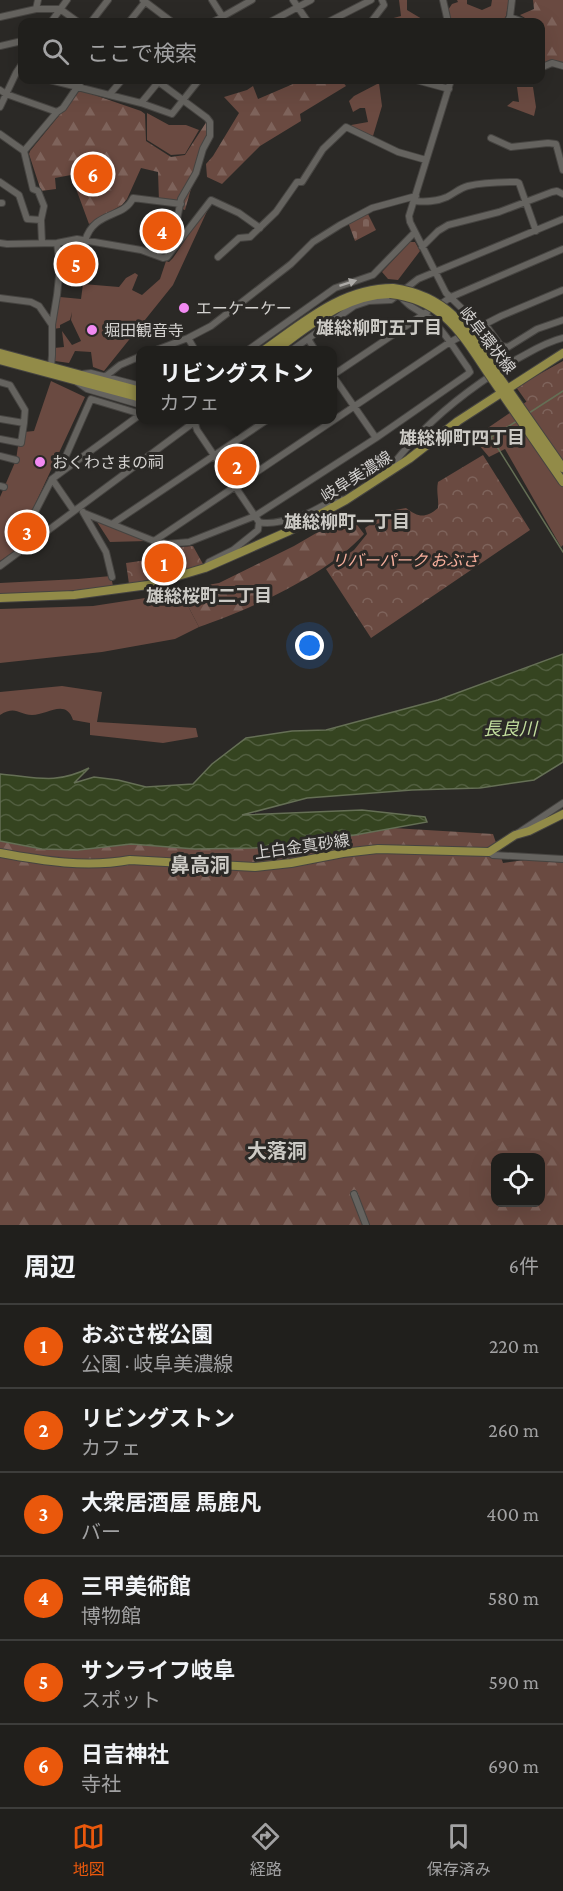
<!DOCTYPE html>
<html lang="ja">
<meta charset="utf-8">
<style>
body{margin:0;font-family:"Crimson Pro","Noto Sans JP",serif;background:#282725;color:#f1f3f6}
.controls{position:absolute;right:18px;bottom:18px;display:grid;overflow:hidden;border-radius:12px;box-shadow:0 6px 24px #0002}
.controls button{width:54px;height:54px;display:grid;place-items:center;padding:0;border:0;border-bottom:2px solid #3d3d3b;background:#201f1c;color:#f1f3f6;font:30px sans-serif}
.you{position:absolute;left:310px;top:646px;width:21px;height:21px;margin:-15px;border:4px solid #fff;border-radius:50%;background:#1a73e8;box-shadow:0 0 0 9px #1a73e833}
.badge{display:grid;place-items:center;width:39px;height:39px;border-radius:50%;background:#ea580c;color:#fff;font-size:20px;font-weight:700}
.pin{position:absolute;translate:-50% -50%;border:3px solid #fff;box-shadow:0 2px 6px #0006}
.popup{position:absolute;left:136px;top:346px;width:201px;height:78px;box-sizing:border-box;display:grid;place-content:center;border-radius:12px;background:#201f1c;filter:drop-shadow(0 2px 4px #0005);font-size:20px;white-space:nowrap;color:#a2a2a3}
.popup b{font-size:22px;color:#f1f3f6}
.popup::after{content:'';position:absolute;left:50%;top:100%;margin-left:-12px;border:12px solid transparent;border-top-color:#201f1c}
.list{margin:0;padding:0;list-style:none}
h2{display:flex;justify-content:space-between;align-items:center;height:78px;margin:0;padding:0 24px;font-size:26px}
h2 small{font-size:20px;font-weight:400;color:#a2a2a3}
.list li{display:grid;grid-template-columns:39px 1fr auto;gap:18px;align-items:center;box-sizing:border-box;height:84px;padding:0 24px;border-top:2px solid #3d3d3b}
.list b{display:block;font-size:22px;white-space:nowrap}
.list p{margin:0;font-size:20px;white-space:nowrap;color:#a2a2a3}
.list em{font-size:20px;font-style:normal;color:#a2a2a3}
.icon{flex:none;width:33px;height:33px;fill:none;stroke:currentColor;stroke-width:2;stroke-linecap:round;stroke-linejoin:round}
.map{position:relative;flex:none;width:563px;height:1225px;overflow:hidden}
.search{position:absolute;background:#201f1c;box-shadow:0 6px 24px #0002;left:18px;right:18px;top:18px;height:66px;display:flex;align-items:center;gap:15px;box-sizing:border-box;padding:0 21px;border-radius:12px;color:#a2a2a3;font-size:22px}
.sheet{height:582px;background:#201f1c}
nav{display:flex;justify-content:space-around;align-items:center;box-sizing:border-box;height:84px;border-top:2px solid #3d3d3b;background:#201f1c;font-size:16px;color:#a2a2a3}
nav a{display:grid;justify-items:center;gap:3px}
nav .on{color:#ea580c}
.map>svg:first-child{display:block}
.green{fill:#6a4a41}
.forest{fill:url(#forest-firs);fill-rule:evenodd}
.cemetery{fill:url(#cemetery-stones)}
.park{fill:url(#park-crowns)}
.water{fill:url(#water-waves);stroke:#656f55;stroke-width:1.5}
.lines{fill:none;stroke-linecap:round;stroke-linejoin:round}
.stream{stroke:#656f55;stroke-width:1.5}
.minor-casing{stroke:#464441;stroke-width:8}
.major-casing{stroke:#464441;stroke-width:10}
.minor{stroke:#65635f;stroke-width:6}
.major{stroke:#928b48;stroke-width:8}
.major-bridge-casing{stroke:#464441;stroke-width:10;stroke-linecap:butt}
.major-bridge{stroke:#928b48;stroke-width:8}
.oneway{fill:#adaba8}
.poi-dot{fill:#f28af2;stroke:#2b2926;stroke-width:2}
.labels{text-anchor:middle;stroke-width:6;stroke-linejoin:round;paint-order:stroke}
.poi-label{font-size:16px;fill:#d4d2d0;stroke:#2b2926;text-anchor:start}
.street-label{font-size:16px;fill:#d4d2d0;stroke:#2b2926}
.park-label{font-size:16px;font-style:italic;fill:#f8b09d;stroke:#2b2926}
.neighbourhood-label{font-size:18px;font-weight:bold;fill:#cccac5;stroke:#2b2926}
.water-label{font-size:18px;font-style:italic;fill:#c2de9e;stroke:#2b2926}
.quarter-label{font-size:20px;font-weight:bold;fill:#cccac5;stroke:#2b2926}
</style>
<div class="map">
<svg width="563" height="1225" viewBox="0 0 563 1225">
<defs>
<pattern id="forest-firs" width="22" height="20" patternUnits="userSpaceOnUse" patternTransform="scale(1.5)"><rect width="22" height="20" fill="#6a4a41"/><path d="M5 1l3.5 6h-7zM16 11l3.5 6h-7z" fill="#7e635b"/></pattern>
<pattern id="cemetery-stones" width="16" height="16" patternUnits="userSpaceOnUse" patternTransform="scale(1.5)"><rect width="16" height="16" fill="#6a4a41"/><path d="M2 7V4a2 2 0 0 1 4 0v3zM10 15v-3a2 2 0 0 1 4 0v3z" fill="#7e635b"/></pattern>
<pattern id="park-crowns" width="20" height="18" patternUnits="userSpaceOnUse" patternTransform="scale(1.5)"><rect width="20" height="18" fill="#6a4a41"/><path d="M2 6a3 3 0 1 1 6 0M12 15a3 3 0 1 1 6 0" fill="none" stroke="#7e635b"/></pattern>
<pattern id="water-waves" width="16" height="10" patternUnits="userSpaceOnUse" patternTransform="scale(1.5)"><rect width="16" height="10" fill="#354420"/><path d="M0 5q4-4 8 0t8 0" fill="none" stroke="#515e3f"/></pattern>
</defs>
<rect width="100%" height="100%" fill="#2b2926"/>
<path class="green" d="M399,0H407V10L422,19L449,18L448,10L452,4L458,2L457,0H467V4L482,10L491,6L492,0H509L506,16L502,22H387L386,20L401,16Z
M379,83L382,106L373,136L353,129L351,125L368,122L365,108H360L353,112L349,101L354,96Z
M517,87H533L536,107L534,116L507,106L513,101L519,102Z
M147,113L169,125H186L199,130L185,154L171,155L147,140Z
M208,206L209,207L173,285L104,371L93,367L91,352L75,351L69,363L55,361L54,348L64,347L62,331L72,345L81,341L71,320L72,312L70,320L60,325V328L53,329L60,297L81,299L83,284L119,287L126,278L135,273L138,275L132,290L142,295L160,279L166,261L169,262L173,258Z
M410,242H415L420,251L398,280L388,279L382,272Z
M563,369V545L561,547L505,449L489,457L473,438L542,391Z
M51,381L85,397L31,513L14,534L23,545L0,561V497L16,460L18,446L22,444L24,432L34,431Z
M97,522L147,541L110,542Z
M111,576L113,586L41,594H0V583L78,579Z
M184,589L188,606L199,627L175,639L102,652L0,663V609L93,606L158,596Z
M62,686L102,692L97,722L196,728L198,737L163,743L90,735V723L73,720C66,698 47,715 32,715C19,715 16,705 0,715V692Z"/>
<path class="forest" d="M533,0H563V65L544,62L545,59L541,52L540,22H527L525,18L520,15L534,9Z
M292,80H341L346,86L300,114L301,121L260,146L222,184L207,177L206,164L213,156L239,113L224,97L247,90L253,86L258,99L293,84Z
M80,90L141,111L145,114L146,141L171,157L185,155L207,121L206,136L185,210L159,201L158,172L141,168L127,199L122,205L89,224L71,175L55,178L56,189L41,191L29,154L30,151Z
M349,514L364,534C329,574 249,610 199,627L188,606L184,589L219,583L294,546Z
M393,828L493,834L503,863L563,855V1225H0V841L42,849L78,850L131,844L195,849L253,848L305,844ZM496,1158H540V1202H496Z"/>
<path class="cemetery" d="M367,212L376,230L355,241L348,222Z"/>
<path class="park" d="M563,361V453L516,387Z
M483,455L530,530L371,638L326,569L354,550L367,534L365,528L390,511L406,508C418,517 425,519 438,508C439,499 436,492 438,482Z
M151,543L169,548L193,546L203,564L188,571L129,584L126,563L154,559Z"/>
<path class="water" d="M563,654V762L534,780L480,788L412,790L307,798L242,815L362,810L425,817L427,822L305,844L253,848L195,849L131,844L78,850L42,849L0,841V774C36,777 55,785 89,768L74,783L94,777L118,780L146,787L193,784L212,764L246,738L292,731L326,730L438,700Z"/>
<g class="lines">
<path class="stream" d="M529,413L563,391
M517,421L491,437L563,552"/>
<defs>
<path id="minor" d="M143,0L172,22
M212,0L226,22
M293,0L308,22
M443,0L448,22
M36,9L38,0
M0,17L36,9H60L78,22
M510,17L523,22
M51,22L67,0
M91,22L108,0
M129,22L145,2
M213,22L252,0
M270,22L311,0
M328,22L371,0
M371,22L384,5L382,0
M507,22L510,17L512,0
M0,46L22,41
M540,68L552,63L563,66
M50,80L141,103L172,114L199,80
M156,80L207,118L210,122V136L203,149L196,173L181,199L171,251
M416,80L449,89
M451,80L409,216L410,222L446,293L480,326L506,365
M0,90L6,94L57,112
M109,95L122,80
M141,103L160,80
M0,107L16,73L22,64
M0,134L24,151L33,189L38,191L44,206L41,220L42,243
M491,138L511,147L548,143L556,144L563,170
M24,151L57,112L63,108L82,80
M0,182L19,195L27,219L41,220
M414,201C426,202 436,202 447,197C455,193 460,188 468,186C484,182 501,182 517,182L519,183L536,231
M0,203H2
M85,241C94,210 124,219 133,198L181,204
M0,243L7,244L57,243L77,239L141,250L163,258L167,257L211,200L239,213L260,228
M422,247L438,231L448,225L499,212L552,192L557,191L563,194
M218,257L239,238L250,237L276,212L297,182H302L323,149L346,127L398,152L426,160
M0,298L31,302L39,306L52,325
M438,306L451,297L563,249
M485,324L501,346L508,347L537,329L563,320
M188,338L195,350
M308,339L315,350
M156,350L188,338L211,326L291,264L313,242L340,225L372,208L416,196
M248,350L335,288L373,275L414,233
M292,350L354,306L369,301L391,300L418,279L563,219
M51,367L52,355V325L57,295L60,267L57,243
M82,374L91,373L141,386
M333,375L427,312
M106,376L120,365L141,356
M333,376L376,438
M0,382L10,385L25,410L24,423
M77,382L87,389L141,405
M0,419L24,423L21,443L0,439
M194,420L197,430L259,522L258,530L233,550L209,562L206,568
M0,456L16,460
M389,471C395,460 404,451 412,442C443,408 477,383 517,359C532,351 546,342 563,338
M58,474L91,399L141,414
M52,479L74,511
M0,486L4,487
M83,512L106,552L112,577
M84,513L154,541L167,544L189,542L255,516L376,438L468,374L470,372L468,368C457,353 447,335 433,321C420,309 410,310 399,294
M259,522C272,526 294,518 306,514C320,509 332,497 346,500
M112,524L267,420
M46,532L34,514L52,479L141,414
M154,541L450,342L501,316L563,290
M0,566L197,420
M518,833L563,803
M489,852L493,855L563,859
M354,1194L366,1225"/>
<path id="major" d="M264,350C304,322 342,288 393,288
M276,350C311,325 344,295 390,294
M0,353L141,391
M0,360L141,398
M498,375L563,468
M492,379L563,482
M0,598L74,595L148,585L205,568L289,531L346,500L409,459L458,421L563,353
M0,853C43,861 86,868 130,860L255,867L291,863L343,853L378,849L489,852L515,835L529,831L563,814"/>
</defs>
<use href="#minor" class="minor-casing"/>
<use href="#major" class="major-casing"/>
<use href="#minor" class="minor"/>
<use href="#major" class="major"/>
<defs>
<path id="major-bridge" d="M393,288C450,296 469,331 498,375
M390,294C446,300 463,337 492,379"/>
</defs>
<use href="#major-bridge" class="major-bridge-casing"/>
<use href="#major-bridge" class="major-bridge"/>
</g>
<defs><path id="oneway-solid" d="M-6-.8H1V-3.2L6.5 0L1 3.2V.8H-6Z" transform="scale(1.5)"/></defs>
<use class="oneway" href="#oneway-solid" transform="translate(348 283) rotate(-18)"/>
<g class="poi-dot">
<circle cx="184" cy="308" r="6"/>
<circle cx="92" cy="330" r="6"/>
<circle cx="40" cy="462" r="6"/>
</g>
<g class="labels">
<g class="poi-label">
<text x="196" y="314">エーケーケー</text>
<text x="104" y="336">堀田観音寺</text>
<text x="52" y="468">おくわさまの祠</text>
</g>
<g class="street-label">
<text transform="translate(488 340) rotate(52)" y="6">岐阜環状線</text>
<text transform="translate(356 476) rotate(-32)" y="6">岐阜美濃線</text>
<text transform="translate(302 846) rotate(-8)" y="6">上白金真砂線</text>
</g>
<g class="park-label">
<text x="405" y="566">リバーパーク おぶさ</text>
</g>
<g class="neighbourhood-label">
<text x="379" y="334">雄総柳町五丁目</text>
<text x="462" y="444">雄総柳町四丁目</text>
<text x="347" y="528">雄総柳町一丁目</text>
<text x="209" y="602">雄総桜町二丁目</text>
</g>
<g class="water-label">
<text x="510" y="735">長良川</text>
</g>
<g class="quarter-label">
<text x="200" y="872">鼻高洞</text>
<text x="277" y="1158">大落洞</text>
</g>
</g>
</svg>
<div class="controls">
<button><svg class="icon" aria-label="locate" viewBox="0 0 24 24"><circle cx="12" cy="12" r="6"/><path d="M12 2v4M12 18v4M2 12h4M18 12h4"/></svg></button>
</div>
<div class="you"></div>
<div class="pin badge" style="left:164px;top:563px">1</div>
<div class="pin badge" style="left:237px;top:466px">2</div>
<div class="popup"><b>リビングストン</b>カフェ</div>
<div class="pin badge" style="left:27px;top:532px">3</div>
<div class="pin badge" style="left:162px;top:231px">4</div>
<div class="pin badge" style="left:76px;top:264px">5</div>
<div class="pin badge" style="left:93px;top:174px">6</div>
<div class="search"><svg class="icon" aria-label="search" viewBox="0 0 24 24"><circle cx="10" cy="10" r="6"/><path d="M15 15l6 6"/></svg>ここで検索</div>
</div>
<section class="sheet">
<h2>周辺<small>6件</small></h2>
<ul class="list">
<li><span class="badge">1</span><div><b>おぶさ桜公園</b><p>公園 · 岐阜美濃線</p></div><em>220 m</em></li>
<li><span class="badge">2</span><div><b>リビングストン</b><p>カフェ</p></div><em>260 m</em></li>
<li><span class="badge">3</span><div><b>大衆居酒屋 馬鹿凡</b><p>バー</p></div><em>400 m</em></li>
<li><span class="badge">4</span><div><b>三甲美術館</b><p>博物館</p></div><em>580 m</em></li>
<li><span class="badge">5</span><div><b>サンライフ岐阜</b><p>スポット</p></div><em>590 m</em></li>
<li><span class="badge">6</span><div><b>日吉神社</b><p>寺社</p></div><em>690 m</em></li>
</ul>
</section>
<nav>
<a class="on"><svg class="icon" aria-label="map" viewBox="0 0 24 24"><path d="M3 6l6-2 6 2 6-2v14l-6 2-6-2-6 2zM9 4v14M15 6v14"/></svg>地図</a>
<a><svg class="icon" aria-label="directions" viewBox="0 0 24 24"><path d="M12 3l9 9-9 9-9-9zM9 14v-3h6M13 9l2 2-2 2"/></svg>経路</a>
<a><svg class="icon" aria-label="saved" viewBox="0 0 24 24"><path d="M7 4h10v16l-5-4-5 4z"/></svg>保存済み</a>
</nav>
